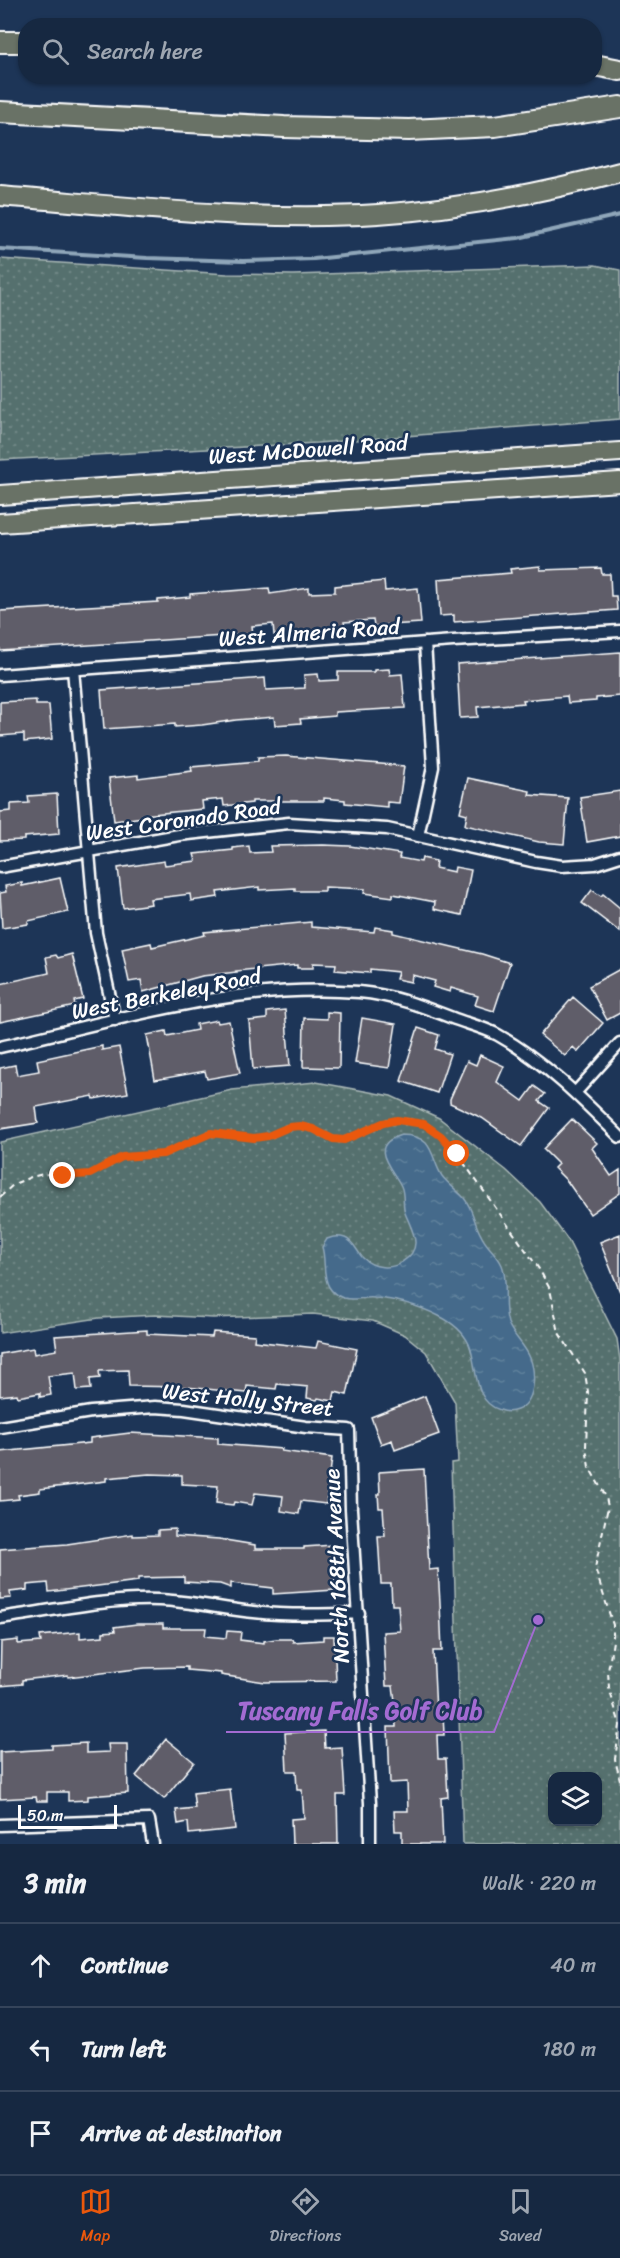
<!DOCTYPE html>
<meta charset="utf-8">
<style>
body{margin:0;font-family:Sriracha,sans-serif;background:#23344c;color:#f1f3f6}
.controls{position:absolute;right:18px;bottom:18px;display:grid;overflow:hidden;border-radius:12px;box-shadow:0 2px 4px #0004}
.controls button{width:54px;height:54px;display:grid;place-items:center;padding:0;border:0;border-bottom:2px solid #35445a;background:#162841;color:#f1f3f6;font:30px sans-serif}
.scale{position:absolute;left:18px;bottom:15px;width:99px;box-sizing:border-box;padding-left:6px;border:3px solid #fff;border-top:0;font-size:16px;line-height:21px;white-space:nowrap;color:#fff;-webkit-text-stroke:4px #1d3557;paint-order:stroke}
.stop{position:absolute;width:18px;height:18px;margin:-14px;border:4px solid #ea580c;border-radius:50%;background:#fff}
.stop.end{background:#ea580c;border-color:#fff;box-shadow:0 2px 6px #0008}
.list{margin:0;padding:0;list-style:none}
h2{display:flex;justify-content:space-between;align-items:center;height:78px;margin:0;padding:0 24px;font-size:26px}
h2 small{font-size:20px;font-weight:400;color:#9ea6b1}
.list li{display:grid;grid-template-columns:39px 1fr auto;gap:18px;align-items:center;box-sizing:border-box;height:84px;padding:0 24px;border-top:2px solid #35445a}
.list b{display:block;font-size:22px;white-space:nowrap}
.list em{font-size:20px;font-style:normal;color:#9ea6b1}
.icon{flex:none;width:33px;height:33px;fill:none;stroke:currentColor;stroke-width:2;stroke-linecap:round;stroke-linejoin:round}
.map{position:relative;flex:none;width:620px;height:1844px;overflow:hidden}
.search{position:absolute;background:#162841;box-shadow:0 2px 4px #0004;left:18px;right:18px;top:18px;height:66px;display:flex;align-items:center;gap:15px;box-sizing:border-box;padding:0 21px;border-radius:24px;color:#9ea6b1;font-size:22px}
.sheet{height:330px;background:#162841}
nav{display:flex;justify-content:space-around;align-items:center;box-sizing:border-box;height:84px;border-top:2px solid #35445a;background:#162841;font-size:16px;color:#9ea6b1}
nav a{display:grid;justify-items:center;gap:3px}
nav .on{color:#ea580c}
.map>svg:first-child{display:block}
.grass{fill:url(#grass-dots);stroke:#aab8b6;stroke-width:1.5;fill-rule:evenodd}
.water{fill:url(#water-ripples);stroke:#8fa6b9;stroke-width:1.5}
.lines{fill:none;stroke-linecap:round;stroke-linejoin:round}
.stream{stroke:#8fa6b9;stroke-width:4}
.building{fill:#5e5d69;stroke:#fff;stroke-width:1.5}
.minor-casing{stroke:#fff;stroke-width:15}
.primary-casing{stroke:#fff;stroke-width:22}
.motorway-casing{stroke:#fff;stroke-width:24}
.path{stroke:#fff;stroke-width:2;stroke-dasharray:6 4.5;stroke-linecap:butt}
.minor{stroke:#1d3557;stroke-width:10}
.primary{stroke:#697266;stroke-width:18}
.motorway{stroke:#697266;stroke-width:20}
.route{stroke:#ea580c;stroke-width:8}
.labels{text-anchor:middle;stroke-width:5;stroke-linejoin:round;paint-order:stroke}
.street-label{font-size:22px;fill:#fff;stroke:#1d3557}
.leader{fill:none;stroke:#a36bd2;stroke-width:2}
.callout-dot{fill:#a36bd2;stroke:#1d3557;stroke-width:2}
.callout-label{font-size:24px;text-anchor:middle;font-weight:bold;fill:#a36bd2;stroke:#1d3557;stroke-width:5;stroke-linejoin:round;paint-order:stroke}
</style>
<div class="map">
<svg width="620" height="1844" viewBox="0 0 620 1844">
<defs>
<pattern id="grass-dots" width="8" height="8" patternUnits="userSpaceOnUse" patternTransform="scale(1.5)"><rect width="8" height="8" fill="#55706e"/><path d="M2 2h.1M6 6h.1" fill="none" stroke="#6e8584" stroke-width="1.8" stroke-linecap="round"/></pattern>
<pattern id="water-ripples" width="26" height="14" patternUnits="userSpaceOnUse" patternTransform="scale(1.5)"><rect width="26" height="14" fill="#446b8b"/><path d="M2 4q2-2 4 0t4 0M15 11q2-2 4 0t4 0" fill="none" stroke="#60819c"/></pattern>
</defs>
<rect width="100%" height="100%" fill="#1d3557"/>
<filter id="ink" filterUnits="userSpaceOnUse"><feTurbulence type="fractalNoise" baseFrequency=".0167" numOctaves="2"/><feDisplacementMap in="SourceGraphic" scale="12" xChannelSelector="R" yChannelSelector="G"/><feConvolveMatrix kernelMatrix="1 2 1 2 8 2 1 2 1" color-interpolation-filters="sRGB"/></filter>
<g filter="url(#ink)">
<path class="grass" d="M0,259L227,274L293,275L595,265L620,270V419L317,443L0,460Z
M316,1082L391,1096L439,1118L506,1170L540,1202L568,1240L617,1339L620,1360V1844H463L451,1463L458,1462L455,1402L426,1352L405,1335L373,1321L313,1314L213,1318L155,1315L99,1318L0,1333V1142L232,1090ZM552,1776H598V1822H552Z"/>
<path class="water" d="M401,1135C410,1135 419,1136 426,1143C434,1152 435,1166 442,1176C448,1184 457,1190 464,1198C473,1209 474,1223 481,1235C486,1247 497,1253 502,1265C509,1283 502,1304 508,1323C513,1336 525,1345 530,1358C536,1373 536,1403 517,1410C512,1412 505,1412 500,1410C472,1402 478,1365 469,1344C463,1331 451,1322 439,1316C419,1306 397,1299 374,1298C364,1297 353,1301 343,1298C337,1296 332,1292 329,1287C322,1275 326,1260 322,1247L327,1239C332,1237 339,1236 345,1238C354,1241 357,1252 363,1258C373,1268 391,1270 402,1262C425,1248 412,1231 405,1213C402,1205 405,1195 401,1186C394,1170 365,1146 401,1135Z"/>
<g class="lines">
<path class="stream" d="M0,249L147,258L243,261L314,259L518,238L620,215"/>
</g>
<path class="building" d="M540,566V570L601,568L602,574H610L611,596H616L617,610L454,622V615L440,616L438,579L511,573L510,569Z
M384,581L385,591L418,588L421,623L374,626L373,620L344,622L345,629L274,635L273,624L252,626L253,634L0,651V611L158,602V600L190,597V594L269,588L270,594L309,588V593L335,592V586Z
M620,652V696L596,698V701L568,703L567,696L523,700L524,703L477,707L478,717L460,718L457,664Z
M389,669L390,675L402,674L405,708L335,712V716L300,719L301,723L275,725L274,717L236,720L202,725L175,727V724L104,729L101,690L265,678L266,690L305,688L304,675L318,674L319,681L338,680V672H374V670Z
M36,700V705H49L52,739L24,742V734L0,736V702Z
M286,756L404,766L399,803L387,802V807L345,803V800L324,798V801H252V803L224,806L223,799L202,801L203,809L143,815V817L114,821L109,778L138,775V778L192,771L191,767L258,761V757Z
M468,778L530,791L529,795L568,798L564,844L539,842L465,825L467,814L460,812Z
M620,791V836L587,842L580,797Z
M57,794L59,834L24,837V840L0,841V812L11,811V804L29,803L28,796Z
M323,845L350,846L400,854L399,858L421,862L422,858L436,861L435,868L454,872L455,867L471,870L462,915L434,909L435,902L393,894V897L364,893L365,889L325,887V891H295V888L259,890V887L217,892L218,897L191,901L190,894L150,899L151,904L123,908L118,868L164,861L165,865L196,861L194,854L233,850V848L249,846L250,853L271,852L270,846Z
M60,878L68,912L28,921V924L2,928L0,893L6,892L5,886L22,883V886Z
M592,890L601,896L603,894L620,908V932L582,903Z
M311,922V927L374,932L375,927L393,930V933L482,954L510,963L494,1011L475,1005L478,996L451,988L450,992L433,987L435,981L412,975L411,982L396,979L398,972L370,969V973L335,970L336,964L313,963V968H297V965L236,971L237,972L202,976L143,992L141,980L129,982L122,949L151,943L152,947L205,935L204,932Z
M72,954L83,999L74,1001L75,1006L0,1022V984L49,973L46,957L56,955L58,958Z
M620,969V1013L607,1020L589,986Z
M573,997L603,1023L578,1052L573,1047L565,1056L540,1035Z
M285,1010L290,1066L253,1069L249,1021L267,1019V1012Z
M327,1012L340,1013L339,1068L303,1067L304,1018L327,1019Z
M362,1018L396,1024L389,1068L355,1063Z
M217,1020L218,1023L229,1021L240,1073L207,1079L205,1071L155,1080L147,1035L166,1031L167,1036L197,1030L196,1024Z
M418,1028L439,1035L435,1049L450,1054L437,1093L401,1081Z
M102,1046V1050L119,1047L128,1093L94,1099L93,1096L36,1107L38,1123L0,1129V1068L15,1065L17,1075L39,1071L37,1060Z
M480,1055L504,1066L497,1082L523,1101L534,1086L545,1094L539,1101L549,1108L521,1146L482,1118L450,1103V1099L467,1061L476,1065Z
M572,1119L597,1143L592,1148L611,1176L620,1170V1193L590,1214L567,1181L554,1168L558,1164L543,1149Z
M620,1234V1292L600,1242Z
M147,1330V1334L212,1337L213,1332L255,1335L254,1341L316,1348L318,1341L357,1349L347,1395L335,1392L333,1401L318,1398L317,1400L307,1398L308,1387L277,1384L276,1389L247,1386L246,1393L186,1387L129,1386L128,1370L99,1371L100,1378L90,1379L91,1389L77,1390L75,1373L48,1376L51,1395L40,1397V1393L18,1397L17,1394L0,1396V1354L33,1348L34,1354L57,1350L55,1336Z
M425,1396L439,1434L395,1450L392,1440L381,1444L371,1417Z
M130,1433L218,1438V1444L282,1449L281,1451L332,1458L326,1504L301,1501L299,1514L281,1511L283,1496L255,1493L252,1505L234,1502L233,1505L216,1503L218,1486L182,1484V1475L149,1474L106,1478V1481L40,1489V1492L18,1495L19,1499L0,1501V1452L90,1443V1438Z
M424,1469L429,1570L438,1569L440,1603L442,1651H433L436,1712H443L444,1735H437L438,1759H446L448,1797L441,1798L443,1844H402V1831H395L394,1811H408L407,1782L390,1783L388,1727H396L395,1701L393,1686H386L383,1632L400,1631L398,1605H392L391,1584H381L378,1536H385L383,1508H379L378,1494H380L379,1472Z
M175,1529V1536L219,1539L255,1545V1549H304V1547L333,1545L335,1590L273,1594V1588L231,1583V1588L220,1584L184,1582V1577L138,1578V1581L49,1592L48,1583L27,1585V1590L10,1592L11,1598L0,1599V1549L67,1544L133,1534V1536L158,1535V1530Z
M137,1624H163V1628H206L205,1636L226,1638L227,1631L241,1632L240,1640L264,1643V1641L276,1639H292L293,1642L323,1640V1636H334L336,1681L265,1682L221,1675V1673L187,1670V1667L145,1668L68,1677V1675L22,1680V1684L0,1686L1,1642L18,1640V1644L41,1642L40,1636L80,1632V1638L103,1636V1632L115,1631L114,1627Z
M324,1731L325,1748L342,1747L345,1795H337L338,1844H292L291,1819L304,1818L302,1790H297L296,1771H287L285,1733Z
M166,1739L194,1762L164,1799L136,1776Z
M86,1743V1753L109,1752L108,1744H127L128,1793L88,1796V1800L68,1801V1792H47V1801H37L36,1797L0,1799V1752L52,1749V1745Z
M230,1789L235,1829L189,1834L188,1822L178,1824L176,1810L195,1808L193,1793Z"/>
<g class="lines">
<defs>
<path id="minor" d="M73,669L96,933L115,1020
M0,675L453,641L620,631
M418,836L433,767L425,643
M0,867L179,835L289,823L387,829L536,862L562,866L595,864L620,856
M0,1047C117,1020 237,982 359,992C393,995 424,1007 455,1019C469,1024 485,1028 498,1035C544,1061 583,1100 620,1137
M575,1093L620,1043
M0,1427L91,1412L155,1407L184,1409L306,1427L349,1430L351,1509L370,1803V1844
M0,1618C52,1611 106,1598 159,1600C191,1601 222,1609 254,1612C289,1616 324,1615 359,1613
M0,1825L149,1820L153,1844"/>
<path id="primary" d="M0,196C125,206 252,222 378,214C459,209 541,193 620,172
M0,495L620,452
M0,523L620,482"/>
<path id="motorway" d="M0,42H26
M594,65L620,70
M0,112L284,127L409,130L495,126L620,107"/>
</defs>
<use href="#minor" class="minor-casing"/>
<use href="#primary" class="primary-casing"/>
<use href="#motorway" class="motorway-casing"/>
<path class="path" d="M0,1197L14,1184L31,1177L43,1174L71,1176L90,1174L122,1157L158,1156L211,1133L254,1138L268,1136L289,1127L300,1126L313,1129L333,1139H344L383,1123L404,1119L424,1124L441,1136L466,1166L539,1269L550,1289L559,1333L585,1373L588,1392L586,1447L589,1467L606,1497L608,1507L595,1568L613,1625V1641L608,1671L609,1688L620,1725L615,1759L620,1780"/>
<use href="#minor" class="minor"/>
<use href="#primary" class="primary"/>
<use href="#motorway" class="motorway"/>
</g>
</g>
<g class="lines" filter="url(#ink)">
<path class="route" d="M63,1176L90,1174L122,1157L163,1154L211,1133L254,1138L268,1136L289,1127L300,1126L313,1129L333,1139L344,1140L383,1123L397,1120L424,1124L441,1136L457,1154"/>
</g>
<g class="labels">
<g class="street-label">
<text transform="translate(308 449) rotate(-4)" y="8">West McDowell Road</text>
<text transform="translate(309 632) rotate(-4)" y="8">West Almeria Road</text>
<text transform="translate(183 819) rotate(-8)" y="8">West Coronado Road</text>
<text transform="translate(166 993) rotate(-11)" y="8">West Berkeley Road</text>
<text transform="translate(248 1399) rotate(6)" y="8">West Holly Street</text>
<text transform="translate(336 1566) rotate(-93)" y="8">North 168th Avenue</text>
</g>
</g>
<path class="leader" d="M538 1620L494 1732H226"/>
<circle class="callout-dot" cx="538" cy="1620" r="6"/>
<g class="callout-label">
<text x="360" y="1719">Tuscany Falls Golf Club</text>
</g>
</svg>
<div class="controls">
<button><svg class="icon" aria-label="layers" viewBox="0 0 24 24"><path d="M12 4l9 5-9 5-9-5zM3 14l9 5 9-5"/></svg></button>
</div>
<div class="scale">50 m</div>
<div class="stop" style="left:457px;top:1154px"></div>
<div class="stop end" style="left:63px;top:1176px"></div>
<div class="search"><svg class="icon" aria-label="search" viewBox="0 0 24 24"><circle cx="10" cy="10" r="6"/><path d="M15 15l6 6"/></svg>Search here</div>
</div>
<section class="sheet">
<h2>3 min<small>Walk · 220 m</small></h2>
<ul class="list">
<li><svg class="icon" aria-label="ahead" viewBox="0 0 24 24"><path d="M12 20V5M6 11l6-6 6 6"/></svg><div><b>Continue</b></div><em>40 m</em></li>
<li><svg class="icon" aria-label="left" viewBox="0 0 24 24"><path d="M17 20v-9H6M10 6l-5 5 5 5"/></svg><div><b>Turn left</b></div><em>180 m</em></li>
<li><svg class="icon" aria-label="arrive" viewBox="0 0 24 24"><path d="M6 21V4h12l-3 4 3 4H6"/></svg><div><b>Arrive at destination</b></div></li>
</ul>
</section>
<nav>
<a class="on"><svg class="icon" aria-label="map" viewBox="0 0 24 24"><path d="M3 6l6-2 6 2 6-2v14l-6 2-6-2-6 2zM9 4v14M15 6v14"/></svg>Map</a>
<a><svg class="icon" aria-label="directions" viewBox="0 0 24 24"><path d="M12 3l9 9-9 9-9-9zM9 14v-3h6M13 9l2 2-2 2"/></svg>Directions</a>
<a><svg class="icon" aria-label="saved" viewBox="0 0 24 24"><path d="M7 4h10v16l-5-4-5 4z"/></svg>Saved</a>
</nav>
